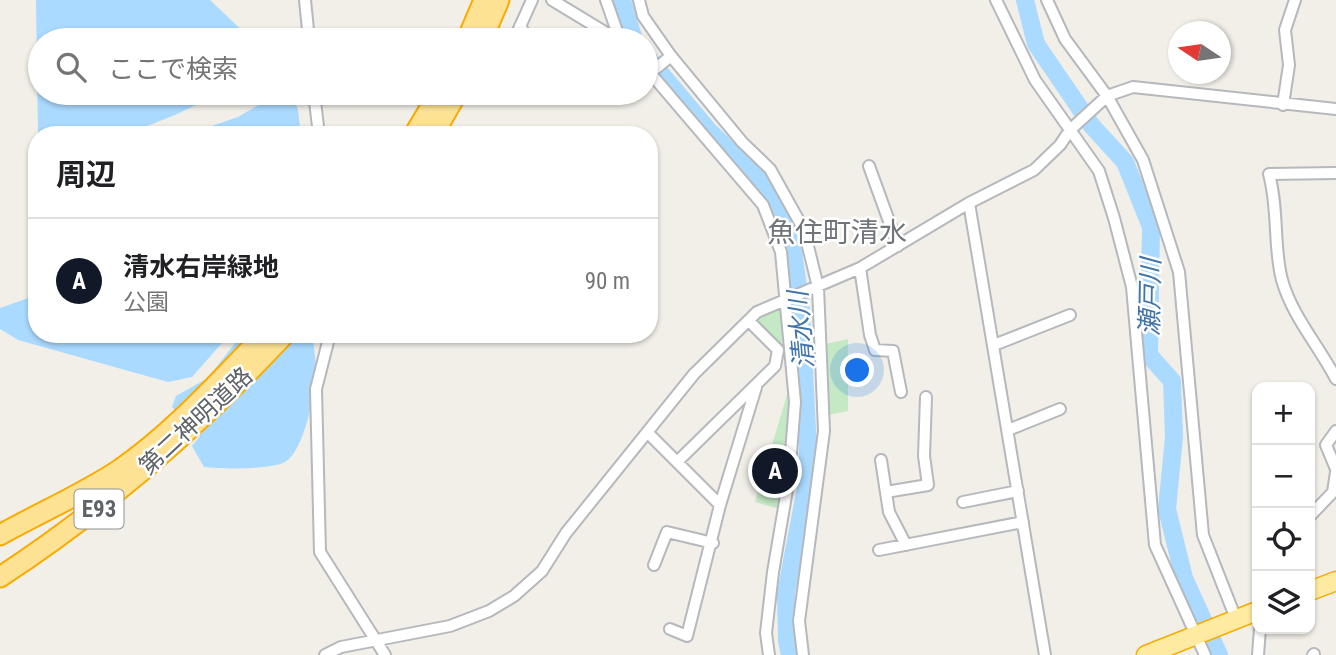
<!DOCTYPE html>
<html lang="ja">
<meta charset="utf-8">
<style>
body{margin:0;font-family:"Roboto Condensed","Noto Sans JP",sans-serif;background:#f6f6f6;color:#202124}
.controls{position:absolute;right:21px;bottom:21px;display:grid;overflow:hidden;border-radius:14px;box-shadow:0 2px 5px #0004}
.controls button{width:63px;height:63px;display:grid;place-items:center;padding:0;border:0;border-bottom:2px solid #e0e0e0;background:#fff;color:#202124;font:35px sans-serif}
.compass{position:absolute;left:1168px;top:21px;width:63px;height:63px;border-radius:50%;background:#fff;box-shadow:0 2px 5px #0004;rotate:283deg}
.you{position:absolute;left:858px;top:371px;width:24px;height:24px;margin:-18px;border:5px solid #fff;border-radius:50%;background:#1a73e8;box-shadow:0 0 0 10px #1a73e833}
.badge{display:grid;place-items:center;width:46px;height:46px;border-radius:50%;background:#111827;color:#fff;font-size:23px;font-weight:700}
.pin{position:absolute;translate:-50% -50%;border:4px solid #fff;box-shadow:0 2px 7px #0006}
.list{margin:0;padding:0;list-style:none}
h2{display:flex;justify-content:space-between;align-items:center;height:91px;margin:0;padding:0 28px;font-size:30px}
h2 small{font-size:23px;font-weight:400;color:#757577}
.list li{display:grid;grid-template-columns:46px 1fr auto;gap:21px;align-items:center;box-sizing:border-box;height:126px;padding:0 28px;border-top:2px solid #e0e0e0}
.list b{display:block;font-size:26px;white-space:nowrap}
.list p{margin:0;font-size:23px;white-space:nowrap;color:#757577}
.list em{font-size:23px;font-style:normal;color:#757577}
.icon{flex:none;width:38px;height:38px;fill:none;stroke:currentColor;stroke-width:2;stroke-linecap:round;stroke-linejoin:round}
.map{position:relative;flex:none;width:1336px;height:655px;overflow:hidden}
.search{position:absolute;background:#fff;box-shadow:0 2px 5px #0004;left:28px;top:28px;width:630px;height:77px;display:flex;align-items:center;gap:18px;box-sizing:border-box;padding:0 24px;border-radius:38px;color:#757577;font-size:26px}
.panel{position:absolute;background:#fff;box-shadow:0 2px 5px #0004;left:28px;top:126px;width:630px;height:217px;border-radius:28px}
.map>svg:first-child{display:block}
.green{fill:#c5e8c5}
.water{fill:#aadaff}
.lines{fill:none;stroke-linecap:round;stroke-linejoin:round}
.river{stroke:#aadaff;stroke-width:18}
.minor-casing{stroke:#b5b8bc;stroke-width:14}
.trunk-casing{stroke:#f9ab00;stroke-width:21}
.motorway-casing{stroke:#f9ab00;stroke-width:23}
.minor{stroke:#fff;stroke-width:10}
.trunk{stroke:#feeaa1;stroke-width:18}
.motorway{stroke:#fde293;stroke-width:19}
.labels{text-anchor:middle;stroke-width:5;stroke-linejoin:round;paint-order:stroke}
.shield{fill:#fff;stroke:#8f9295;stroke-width:2}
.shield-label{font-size:23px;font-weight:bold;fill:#5f6368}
.street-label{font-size:24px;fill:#5f6368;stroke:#fff}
.water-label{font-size:26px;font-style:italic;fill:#4174aa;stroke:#fff}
.quarter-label{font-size:28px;fill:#70757a;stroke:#fff}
</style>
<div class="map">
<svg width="1336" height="655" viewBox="0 0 1336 655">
<rect width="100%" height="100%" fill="#f1efe8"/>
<path class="green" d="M782,305L784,318L782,348L757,322L758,318Z
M848,339V411L827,415L826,344Z
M789,388V440L780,509L755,502Z"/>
<path class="water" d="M36,0H210L252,40H40V93H221L175,115L124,135H38Z
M279,93H292L298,110L301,135H185L238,117Z
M37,295V334H230L192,377L168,382L18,340L0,329V308Z
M242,334H312C314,347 316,360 316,372C315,394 304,451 285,462C270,470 222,469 204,467L192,446L200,436L172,407L176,396L208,378Z"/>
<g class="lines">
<path class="river" d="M622,0L634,40
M1025,0L1036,44L1092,126L1125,162L1151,227L1149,355L1172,381L1174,437L1167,509L1184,578L1219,655
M646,56L709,131L760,180L790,230L801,309L808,450L806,488L786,593L787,641L790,655"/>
<defs>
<path id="minor" d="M305,0L309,40
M552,0L618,40
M606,0L620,40
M639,0L643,16L671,56L742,142L770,169L804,230L818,287L824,431L799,621L803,655
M996,0L1035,80L1099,171L1114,218L1132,287L1155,545L1205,655
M1047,0L1065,39L1107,96L1143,160L1179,272L1203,535L1236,619
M520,26L529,40
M514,40L532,0
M646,68L763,205L781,252L795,402L789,478L773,572L766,633L769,655
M650,73L671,56
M314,93L319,135
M524,93H529
M1283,105L1289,65L1285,30L1295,0
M869,166L898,246
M1336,173L1269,174C1279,211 1273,246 1282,280C1292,316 1319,346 1336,379
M969,203L1045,655
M860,268L870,335L875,350L893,351L901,392
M330,334L316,389L320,552L385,655
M994,345L1070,315
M1008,430L1060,409
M1336,431L1326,445L1336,469
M647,432L720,505L757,384
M881,460L889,512L906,545
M677,462L775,366L778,350L749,321
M886,492L928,485L924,456L926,397
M963,502L1018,491
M1310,516L1333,492L1336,472
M879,550L1023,522
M654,565L667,532L713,543
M670,629L687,636L720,505
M325,655L341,647L450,626L489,611L514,596L542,571L566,533L694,374L757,312L860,268L969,203L1034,170L1060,145L1070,130L1107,96L1133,87L1336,109
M1258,655L1260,629
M1313,655L1314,654"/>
<path id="trunk" d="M1310,591L1336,581
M1146,655L1257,611"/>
<path id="motorway" d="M467,40L484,0
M482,40L499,0
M414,135L439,93
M433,135L457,93
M0,535C39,513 81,495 119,470C174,432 219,381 265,334
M0,577C106,508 199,426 285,334"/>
</defs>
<use href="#minor" class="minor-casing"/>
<use href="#trunk" class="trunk-casing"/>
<use href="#motorway" class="motorway-casing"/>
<use href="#minor" class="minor"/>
<use href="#trunk" class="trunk"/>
<use href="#motorway" class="motorway"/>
</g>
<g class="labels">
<rect class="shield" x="74.5" y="489.5" width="49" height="39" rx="5"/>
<g class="shield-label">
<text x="99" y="517">E93</text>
</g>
<g class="street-label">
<text transform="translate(196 421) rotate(-43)" y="8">第二神明道路</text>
</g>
<g class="water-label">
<text transform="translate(1150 297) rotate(-89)" y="9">瀬戸川</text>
<text transform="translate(801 330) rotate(-95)" y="9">清水川</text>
</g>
<g class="quarter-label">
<text x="837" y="242">魚住町清水</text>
</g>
</g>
</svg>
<div class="controls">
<button>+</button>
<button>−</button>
<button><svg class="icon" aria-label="locate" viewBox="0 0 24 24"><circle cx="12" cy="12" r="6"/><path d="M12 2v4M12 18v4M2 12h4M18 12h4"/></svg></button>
<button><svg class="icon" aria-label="layers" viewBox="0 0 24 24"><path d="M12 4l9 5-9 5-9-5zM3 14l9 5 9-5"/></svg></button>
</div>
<svg class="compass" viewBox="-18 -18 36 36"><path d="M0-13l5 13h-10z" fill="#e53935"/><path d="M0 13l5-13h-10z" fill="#757577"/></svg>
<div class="you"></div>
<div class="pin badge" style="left:775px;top:471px">A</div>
<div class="search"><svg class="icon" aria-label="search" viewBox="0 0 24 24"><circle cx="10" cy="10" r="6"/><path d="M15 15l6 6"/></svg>ここで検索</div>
<section class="panel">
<h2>周辺<small></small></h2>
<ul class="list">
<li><span class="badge">A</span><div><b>清水右岸緑地</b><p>公園</p></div><em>90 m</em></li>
</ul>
</section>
</div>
